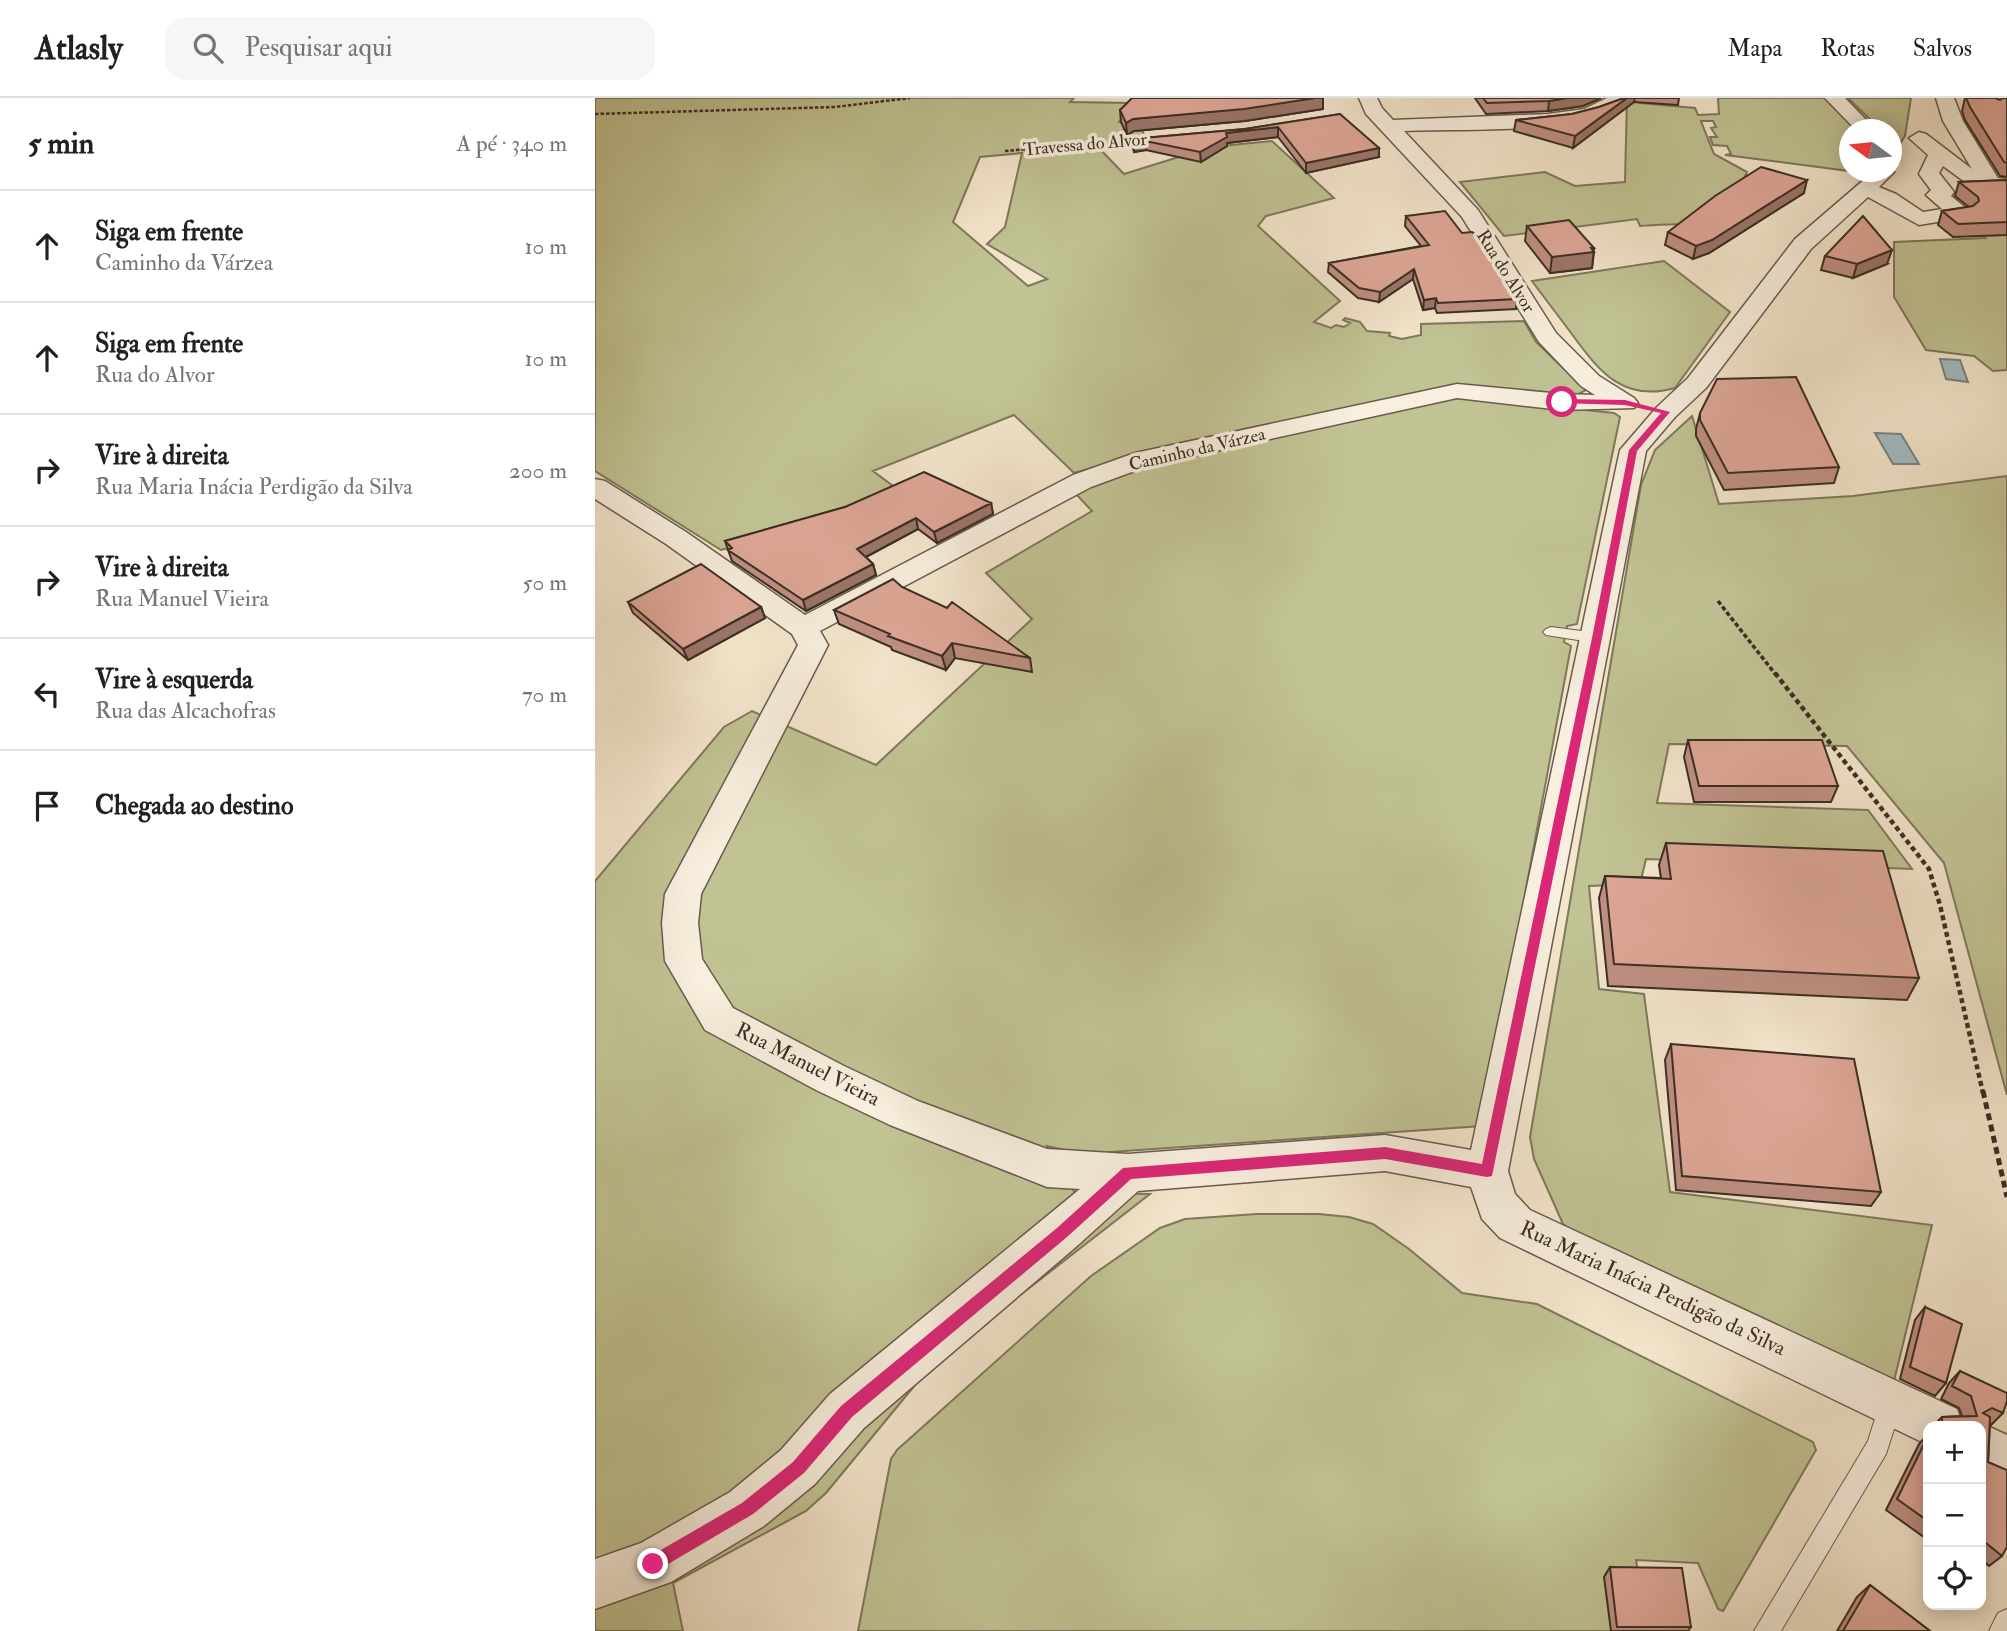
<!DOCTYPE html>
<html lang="pt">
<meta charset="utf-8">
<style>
body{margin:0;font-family:"IM FELL Double Pica",serif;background:#f6f6f6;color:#202124}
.controls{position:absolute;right:21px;bottom:21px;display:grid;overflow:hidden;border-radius:14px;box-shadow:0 4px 18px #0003}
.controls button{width:63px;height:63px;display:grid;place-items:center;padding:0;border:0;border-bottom:2px solid #e0e0e0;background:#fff;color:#202124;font:35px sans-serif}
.compass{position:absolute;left:1244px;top:21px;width:63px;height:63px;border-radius:50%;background:#fff;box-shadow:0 4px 18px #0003;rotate:285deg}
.stop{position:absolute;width:21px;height:21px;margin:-16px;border:5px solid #db2777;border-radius:50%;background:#fff}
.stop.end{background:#db2777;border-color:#fff;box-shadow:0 2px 7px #0008}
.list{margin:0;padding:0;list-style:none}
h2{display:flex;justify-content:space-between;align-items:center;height:91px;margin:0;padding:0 28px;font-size:30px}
h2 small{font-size:23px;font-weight:400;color:#757577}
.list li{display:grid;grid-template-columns:46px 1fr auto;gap:21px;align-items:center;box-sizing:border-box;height:112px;padding:0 28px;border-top:2px solid #e0e0e0}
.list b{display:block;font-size:26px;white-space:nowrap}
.list p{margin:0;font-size:23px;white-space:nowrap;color:#757577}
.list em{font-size:23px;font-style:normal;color:#757577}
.icon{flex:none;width:38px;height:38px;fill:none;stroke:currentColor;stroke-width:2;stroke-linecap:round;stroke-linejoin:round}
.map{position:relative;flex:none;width:1412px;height:1533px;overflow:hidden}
header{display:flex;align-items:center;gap:42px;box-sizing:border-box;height:98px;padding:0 35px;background:#fff;border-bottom:2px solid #e0e0e0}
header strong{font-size:33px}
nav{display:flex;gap:38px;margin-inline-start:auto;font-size:24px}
.search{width:490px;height:63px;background:#f6f6f6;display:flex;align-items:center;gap:18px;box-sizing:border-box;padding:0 24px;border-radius:21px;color:#757577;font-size:26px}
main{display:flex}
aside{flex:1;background:#fff}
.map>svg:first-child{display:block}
.green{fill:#c1c394;stroke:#7e785c;stroke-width:2;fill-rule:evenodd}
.water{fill:#a2bcc3;stroke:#798383;stroke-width:2}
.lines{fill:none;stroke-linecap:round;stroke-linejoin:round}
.lane-casing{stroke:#695b4e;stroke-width:2}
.street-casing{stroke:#695b4e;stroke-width:3}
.path-far3{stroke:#3b2d24;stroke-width:2.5;stroke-dasharray:3.5 2;stroke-linecap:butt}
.path-far2{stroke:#3b2d24;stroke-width:3.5;stroke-dasharray:4.5 2.5;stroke-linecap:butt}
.path-far1{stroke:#3b2d24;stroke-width:4.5;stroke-dasharray:5 3.5;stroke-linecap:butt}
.path{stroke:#3b2d24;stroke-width:5;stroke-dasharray:7 4.5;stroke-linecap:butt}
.lane{fill:#f8efde;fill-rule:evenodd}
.street{fill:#f8efde;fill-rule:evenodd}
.wall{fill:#bf9083;stroke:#3b2d24;stroke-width:2}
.shaded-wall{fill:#9b756a;stroke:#3b2d24;stroke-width:2}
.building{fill:#dea798;stroke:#3b2d24;stroke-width:2}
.route{fill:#db2777}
.labels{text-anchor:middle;stroke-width:7;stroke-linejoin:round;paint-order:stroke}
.far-street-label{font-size:18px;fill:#3b2d24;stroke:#f8efde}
.street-label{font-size:21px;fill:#3b2d24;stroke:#f8efde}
</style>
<header>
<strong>Atlasly</strong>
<div class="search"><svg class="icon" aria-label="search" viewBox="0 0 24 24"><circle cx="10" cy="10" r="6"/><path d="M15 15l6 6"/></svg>Pesquisar aqui</div>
<nav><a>Mapa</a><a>Rotas</a><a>Salvos</a></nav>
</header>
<main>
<aside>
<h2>5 min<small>A pé · 340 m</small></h2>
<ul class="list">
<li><svg class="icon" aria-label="ahead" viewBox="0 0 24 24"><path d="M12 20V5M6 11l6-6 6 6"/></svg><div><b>Siga em frente</b><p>Caminho da Várzea</p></div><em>10 m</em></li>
<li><svg class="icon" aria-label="ahead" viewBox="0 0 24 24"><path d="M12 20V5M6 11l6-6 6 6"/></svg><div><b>Siga em frente</b><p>Rua do Alvor</p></div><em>10 m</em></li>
<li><svg class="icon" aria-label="right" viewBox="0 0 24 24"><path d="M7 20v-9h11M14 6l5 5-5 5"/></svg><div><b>Vire à direita</b><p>Rua Maria Inácia Perdigão da Silva</p></div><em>200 m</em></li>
<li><svg class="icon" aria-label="right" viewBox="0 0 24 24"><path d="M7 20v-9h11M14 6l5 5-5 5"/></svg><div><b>Vire à direita</b><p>Rua Manuel Vieira</p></div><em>50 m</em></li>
<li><svg class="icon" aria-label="left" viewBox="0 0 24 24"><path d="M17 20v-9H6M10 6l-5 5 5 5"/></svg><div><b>Vire à esquerda</b><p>Rua das Alcachofras</p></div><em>70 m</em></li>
<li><svg class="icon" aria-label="arrive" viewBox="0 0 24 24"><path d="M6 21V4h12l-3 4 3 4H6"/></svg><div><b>Chegada ao destino</b></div></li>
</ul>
</aside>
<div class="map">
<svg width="1412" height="1533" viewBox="0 0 1412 1533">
<rect width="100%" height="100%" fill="#f4e6cd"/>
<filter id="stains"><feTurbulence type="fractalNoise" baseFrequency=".00286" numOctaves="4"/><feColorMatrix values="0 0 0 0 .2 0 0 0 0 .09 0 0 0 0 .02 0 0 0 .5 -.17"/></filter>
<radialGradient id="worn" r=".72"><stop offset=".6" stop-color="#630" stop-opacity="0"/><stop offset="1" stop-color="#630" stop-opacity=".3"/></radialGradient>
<path class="green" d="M0,0H479L475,4L537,5L524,24L544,27L550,38L536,46L502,48L529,76L616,49L677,43L739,100L671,118L663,128L745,203L719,224L736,230L741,227L749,229L755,225L748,222L750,220L765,224L772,233L795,235L794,238L807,241L826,237V226L929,223L941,244L991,292L980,298L859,288L589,344L479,375L419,317L278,373L298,388L249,418L126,452L0,373ZM427,55L410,129L392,146L452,181L433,188L358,124L385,59Z
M1032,0L1045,5L1100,10L1103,17L1124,16L1123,0H1230L1265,31L1254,32V73L1130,57L1136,56L1132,48L1118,47L1115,39H1122L1116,30L1121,29L1118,23H1106L1119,56L1152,74C1126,135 1104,123 1045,128L1042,121L909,138L865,84L950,74L980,88L1030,84Z
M1253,0H1316L1310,38L1303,49L1297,43L1296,32L1285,31Z
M1412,109V272L1398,273L1379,258L1331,252L1299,199V144L1390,140L1379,130Z
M1069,163L1135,214L1080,290C1030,304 1006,276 979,239C965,220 951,202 937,183Z
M863,299L1019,315L1025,319L982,526L972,528L969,544L976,548L887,1028L487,1056L452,1048L480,1095L555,1096L339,1264L231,1395L211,1413L78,1485L88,1533H0V783L129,629L157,613L281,667L437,521L391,475L497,413L479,394L555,368Z
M1097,318L1124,406L1258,398L1412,378V997L1349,765L1252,648L1074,646L1062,705L1273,712L1317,771L1051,761L1045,786L994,788L1004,891L1049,896L1075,1094L1337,1127L1298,1287L985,1139L968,1126L939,1061L935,1039L1046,387L1060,352Z
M662,1116H724L754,1119L778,1126L814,1151L867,1195L942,1206L1218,1344L1221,1352L1128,1513L1123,1511L1103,1465L1041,1462L1044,1480L1016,1533H263L296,1361L302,1352L496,1178L565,1130L590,1121Z"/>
<path class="water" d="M1345,261L1365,262L1373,284L1351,281Z
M1280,335L1306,336L1324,366H1298Z"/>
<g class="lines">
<defs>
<path id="lane" d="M956,529L1002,535L1010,540L1002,545L951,537L948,534L951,531Z
M1296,1291L1304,1295L1308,1303L1291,1356L1186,1533H1159L1273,1343L1288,1295Z
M1412,1511V1533H1394L1403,1515Z"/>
<path id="street" d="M764,0H782L787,10L798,22L953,16L989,11L1012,0H1030L1027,8C960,38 880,30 809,33L883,112L961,235L1004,278L1039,300L1043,305L1039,310L967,312L862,300L556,367L496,389L225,533L233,547L106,796L103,825L107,861L138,910L249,968L323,1003L452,1051L533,1056L790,1037L876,1052L1025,352L1062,309L1093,280L1200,141L1278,74H1296V70L1299,74L1284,89L1301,96L1328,114L1347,111L1331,97L1336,92L1324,76L1333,57L1314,40L1324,34L1331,36L1377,71L1348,23L1341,0H1359L1368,23L1403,80L1412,81V93L1374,87L1348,68L1344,75L1359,94L1356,98L1377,115L1373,119L1324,127L1273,99L1216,151L1111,290L1080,319L1051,353L913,1073L920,1096L935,1112L1362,1311L1368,1328H1333V1347L905,1140L887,1121L876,1089L790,1073L543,1093L482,1148L269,1330L220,1386L169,1428L76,1484L0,1511V1461L46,1445L135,1394L186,1352L235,1296L485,1091L452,1089L295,1027L221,992L110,932L70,863L67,825L70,796L203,547L197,536L71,446L0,401V381L10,383L91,434L210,517L478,377L540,355L862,286L967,296L1000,297L986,288L944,244L867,119L771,16Z
M1230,0H1250L1281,32H1261Z
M1386,1325L1412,1337V1386L1386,1374V1328H1379Z"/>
</defs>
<use href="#lane" class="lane-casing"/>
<use href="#street" class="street-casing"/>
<path class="path-far3" d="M0,16L240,9L315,0
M410,53L539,42"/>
<path class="path-far2" d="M1123,503L1181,577"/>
<path class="path-far1" d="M1180,575L1334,771L1345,807L1388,995"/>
<path class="path" d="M1388,993L1412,1099"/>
<use href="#lane" class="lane"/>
<use href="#street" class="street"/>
</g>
<path class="wall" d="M880,0H1006L988,8L953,13L891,16Z
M1029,0H1084L1083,7L1039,4L978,50L919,33L921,22L977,16L1004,9Z
M1370,0H1400L1405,2L1412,0V79L1405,78L1370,22L1367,13Z
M728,11L650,23L539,33L532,37L526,24L525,12Z
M745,16L784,59L711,75L683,39L632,45V48L606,64L551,52L539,54L538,50L537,41L650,31Z
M1412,82V137L1358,139L1343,127L1347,113L1374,109L1360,98L1364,84Z
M1209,95L1114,155L1098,161L1070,147L1073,134Z
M811,118L867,135L922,201L921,211L842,215L840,210L828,212L818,181L784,204L763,200L733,174L734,165L826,148L810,128Z
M932,128L999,154L997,170L955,175L930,143Z
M1230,158L1292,166L1258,180L1226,172Z
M1105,315L1244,369L1239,385L1129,392L1101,338V331Z
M396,405L398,416L342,445L323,431L271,459L278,466L281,477L211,513L137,463L130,443L250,409Z
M307,489L435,560L437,574L360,560L351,572L297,552L296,549L244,526L239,512Z
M33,504L166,509L170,520L93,562L38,515Z
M1093,642L1243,688L1236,704H1099L1089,659Z
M1071,745L1324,880L1312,902L1013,888L1004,800L1010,778L1066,780L1064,767Z
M1076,946L1286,1094L1276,1108L1081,1092L1070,962Z
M1330,1209L1351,1285L1340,1298L1305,1281L1320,1222Z
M1365,1273L1408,1315L1396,1327L1395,1326L1393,1364L1407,1458L1394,1468L1386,1461V1328H1338L1347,1319L1367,1318L1364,1310L1346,1301L1354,1285Z
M1333,1336V1442L1291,1412L1324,1346Z
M1015,1469L1096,1529L1093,1533H1016L1009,1479Z
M1275,1487L1335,1533H1242L1262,1499Z"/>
<path class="shaded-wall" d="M720,0H728V11L650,23L539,33L532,37L531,25L538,21Z
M972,0H1006L988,8L953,13L954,3Z
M1032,0H1040L1039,4L978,50L980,38Z
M683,29V39L632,45V48L606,64L605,54L631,35Z
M550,43L551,52L539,54V44Z
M784,50V59L711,75V65Z
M1212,82L1209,95L1114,155L1098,161L1101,148Z
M999,150L997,170L955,175L957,159Z
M1297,152L1292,166L1258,180L1262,166Z
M819,171L818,181L784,204L785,194Z
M841,200L840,210L828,212L829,202Z
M396,405L398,416L342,445L339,434Z
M321,420L323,431L265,462L262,451Z
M278,466L281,477L211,513L208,502Z
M166,509L170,520L93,562L88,551Z
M357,545L360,560L351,572L347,558Z"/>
<path class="building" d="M537,0H720L649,11L538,21L531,25L525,12Z
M888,0H972L954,3L892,5Z
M1029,0H1032L980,38L921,22L977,16L1004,9Z
M1371,0H1400L1405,2L1408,0H1412V65L1409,64L1375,9Z
M745,16L784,50L711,65L683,29L631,35L632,39L605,54L550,43L539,44L537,41L650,31Z
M1166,69L1212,82L1117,142L1101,148L1073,134L1120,98Z
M1412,82V124L1363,126L1347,113L1378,108L1384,103L1383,99L1364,84Z
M850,113L867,135L877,134L885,139L922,201L843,205L841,200L829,202L819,171L785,194L764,190L734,165L834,147L811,118Z
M1268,118L1297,152L1262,166L1230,158Z
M974,122L999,150H996L999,154L957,159L932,128Z
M1201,279L1244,369L1133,375L1105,322V315L1122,281Z
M329,374L396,405L339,434L321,420L262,451L278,466L208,502L133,452L137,450L130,443L250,409Z
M106,466L166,509L88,551L33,504Z
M298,481L307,489L352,510L357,504L435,560L357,545L347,558L293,538L295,536L239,512Z
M1093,642H1227L1243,688H1104Z
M1071,745L1288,753L1324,880L1019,866L1010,778L1076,781Z
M1076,946L1259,961L1286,1094L1087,1078Z
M1330,1209L1367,1226L1351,1285L1315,1269Z
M1365,1273L1412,1295V1303L1408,1315L1397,1310L1388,1315L1395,1319L1393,1364L1412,1372V1449L1407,1458L1386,1441V1328H1347V1319L1382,1318L1376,1298L1357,1288Z
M1333,1338V1423L1302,1401Z
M1015,1469L1087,1470L1096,1529H1022Z
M1275,1487L1335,1533H1248Z"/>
<path class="route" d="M967,301L1030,302L1075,314L1042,353L1007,540L897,1078L892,1079L790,1061L536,1081L472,1139L257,1319L209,1375L158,1416L63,1472L58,1474L52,1472L49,1466L52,1460L147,1405L198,1364L246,1308L462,1130L528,1070L790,1049L887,1066L997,540L1034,352L1066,315L1030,307L964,305Z"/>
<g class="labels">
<g class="far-street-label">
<text transform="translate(490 46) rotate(-5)" y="6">Travessa do Alvor</text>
<text transform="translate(911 173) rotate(58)" y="6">Rua do Alvor</text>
<text transform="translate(602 351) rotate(-13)" y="6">Caminho da Várzea</text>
</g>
<g class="street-label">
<text transform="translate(213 966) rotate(27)" y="7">Rua Manuel Vieira</text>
<text transform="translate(1058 1190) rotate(25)" y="7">Rua Maria Inácia Perdigão da Silva</text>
</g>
</g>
<rect width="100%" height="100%" filter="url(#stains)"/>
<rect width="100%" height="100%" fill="url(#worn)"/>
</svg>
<div class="controls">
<button>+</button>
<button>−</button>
<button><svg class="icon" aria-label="locate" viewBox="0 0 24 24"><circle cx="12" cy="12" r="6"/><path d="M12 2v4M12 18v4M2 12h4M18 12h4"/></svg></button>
</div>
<svg class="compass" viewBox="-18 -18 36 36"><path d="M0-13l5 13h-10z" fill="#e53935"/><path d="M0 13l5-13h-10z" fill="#757577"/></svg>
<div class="stop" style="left:967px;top:304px"></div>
<div class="stop end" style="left:58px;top:1466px"></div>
</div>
</main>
